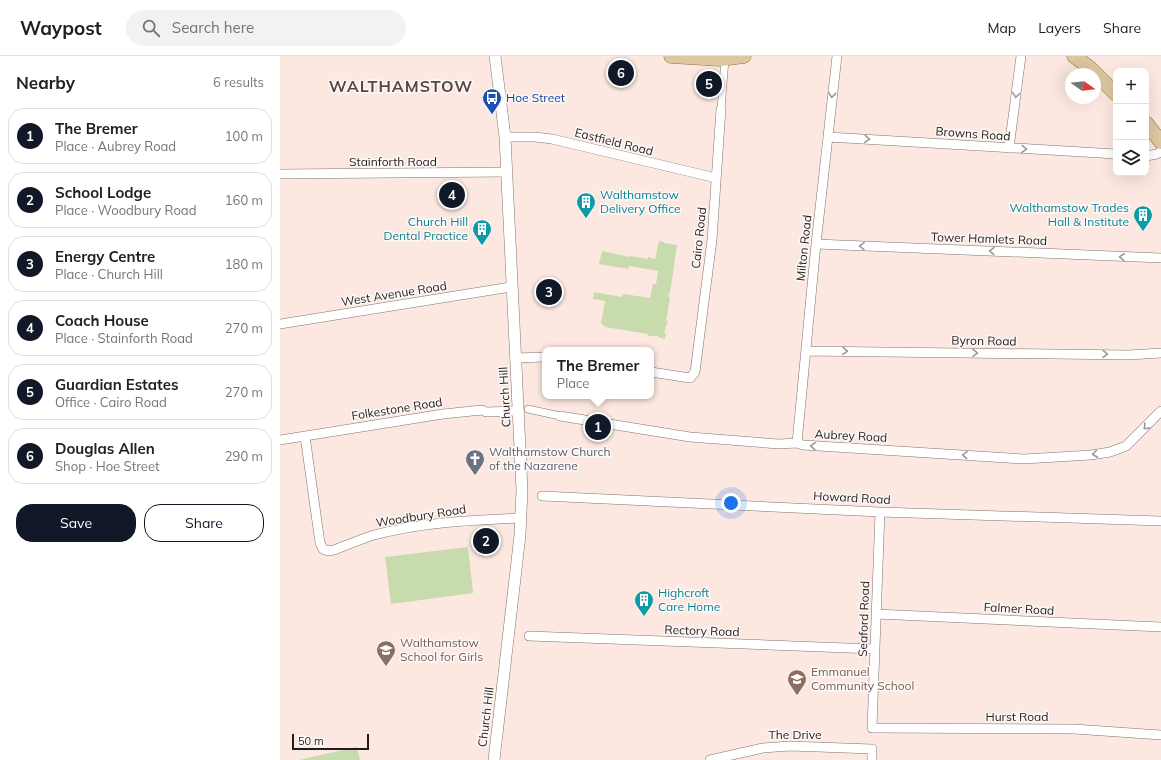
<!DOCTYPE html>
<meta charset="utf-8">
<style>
body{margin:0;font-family:Mulish,sans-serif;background:#f2f2f2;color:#202124}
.controls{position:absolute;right:12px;top:12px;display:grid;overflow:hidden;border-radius:8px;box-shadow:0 4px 16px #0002}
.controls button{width:36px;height:36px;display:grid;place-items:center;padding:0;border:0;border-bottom:1px solid #e0e0e0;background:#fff;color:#202124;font:20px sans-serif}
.compass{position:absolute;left:785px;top:12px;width:36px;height:36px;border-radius:50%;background:#fff;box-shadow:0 4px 16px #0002;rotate:104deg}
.scale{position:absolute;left:12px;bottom:10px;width:77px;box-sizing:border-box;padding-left:4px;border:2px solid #231c19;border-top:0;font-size:11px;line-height:14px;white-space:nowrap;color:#231c19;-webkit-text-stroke:3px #fdf9f8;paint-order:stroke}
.you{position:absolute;left:451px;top:447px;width:14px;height:14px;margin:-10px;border:3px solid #fff;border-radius:50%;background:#1a73e8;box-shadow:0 0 0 6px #1a73e833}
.badge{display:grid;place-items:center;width:26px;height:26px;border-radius:50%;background:#111827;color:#fff;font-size:13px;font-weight:700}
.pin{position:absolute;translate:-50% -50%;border:2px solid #fff;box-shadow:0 1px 4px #0006}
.popup{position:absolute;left:262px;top:291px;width:112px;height:52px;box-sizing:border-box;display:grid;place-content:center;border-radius:8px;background:#fff;filter:drop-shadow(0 1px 3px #0005);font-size:13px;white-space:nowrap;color:#757577}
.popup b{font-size:15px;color:#202124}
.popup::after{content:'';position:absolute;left:50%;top:100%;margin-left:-8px;border:8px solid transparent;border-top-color:#fff}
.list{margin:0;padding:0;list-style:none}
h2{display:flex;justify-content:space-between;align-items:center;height:52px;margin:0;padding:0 16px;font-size:17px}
h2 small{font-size:13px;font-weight:400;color:#757577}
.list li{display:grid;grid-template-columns:26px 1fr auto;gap:12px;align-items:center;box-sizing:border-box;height:56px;margin:0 8px 8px;padding:0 8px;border:1px solid #e0e0e0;border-radius:16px}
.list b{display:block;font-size:15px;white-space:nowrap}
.list p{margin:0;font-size:13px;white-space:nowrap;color:#757577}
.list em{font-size:13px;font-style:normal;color:#757577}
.actions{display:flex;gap:8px;padding:12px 16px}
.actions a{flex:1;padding:9px 0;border:1px solid #111827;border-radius:16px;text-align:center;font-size:14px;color:#111827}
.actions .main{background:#111827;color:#fff}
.icon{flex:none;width:22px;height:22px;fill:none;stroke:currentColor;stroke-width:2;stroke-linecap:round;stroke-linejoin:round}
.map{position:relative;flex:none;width:881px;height:704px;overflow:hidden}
header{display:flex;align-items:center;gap:24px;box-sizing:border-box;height:56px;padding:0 20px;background:#fff;border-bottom:1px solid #e0e0e0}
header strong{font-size:19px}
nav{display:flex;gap:22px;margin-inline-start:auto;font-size:14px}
.search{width:280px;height:36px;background:#f2f2f2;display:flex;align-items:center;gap:10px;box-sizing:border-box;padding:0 14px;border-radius:22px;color:#757577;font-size:15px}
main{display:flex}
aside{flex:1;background:#fff}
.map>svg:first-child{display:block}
.green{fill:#c7dbad}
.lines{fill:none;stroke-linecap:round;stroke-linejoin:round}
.pedestrian-casing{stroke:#83726b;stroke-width:8}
.minor-casing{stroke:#83726b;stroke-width:10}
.tertiary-casing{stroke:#83726b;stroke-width:12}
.primary-casing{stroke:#8e7446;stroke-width:15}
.pedestrian{stroke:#fff;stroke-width:7}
.minor{stroke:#fff;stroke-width:9}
.tertiary{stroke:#fff;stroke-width:11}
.primary{stroke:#ddc89f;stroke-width:14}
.oneway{stroke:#9c9998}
.labels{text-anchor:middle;stroke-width:3;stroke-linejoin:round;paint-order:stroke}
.transit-label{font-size:12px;fill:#164399;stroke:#fdf9f8;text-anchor:start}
.street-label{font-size:12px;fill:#231c19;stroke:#fdf9f8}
.culture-label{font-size:12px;fill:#0d838f;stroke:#fdf9f8;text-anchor:start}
.worship-label{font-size:12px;fill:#5b616d;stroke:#fdf9f8;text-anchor:start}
.education-label{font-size:12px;fill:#785e54;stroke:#fdf9f8;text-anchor:start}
.district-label{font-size:16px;font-weight:bold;letter-spacing:1px;fill:#584841;stroke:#fdf9f8}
</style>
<header>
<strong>Waypost</strong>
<div class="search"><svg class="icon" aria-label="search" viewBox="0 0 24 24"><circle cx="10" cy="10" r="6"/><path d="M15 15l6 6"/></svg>Search here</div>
<nav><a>Map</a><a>Layers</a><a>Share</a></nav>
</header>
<main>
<aside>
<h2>Nearby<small>6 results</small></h2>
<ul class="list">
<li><span class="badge">1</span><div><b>The Bremer</b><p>Place · Aubrey Road</p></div><em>100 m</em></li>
<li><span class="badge">2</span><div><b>School Lodge</b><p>Place · Woodbury Road</p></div><em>160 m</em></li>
<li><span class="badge">3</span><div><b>Energy Centre</b><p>Place · Church Hill</p></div><em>180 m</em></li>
<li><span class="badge">4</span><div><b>Coach House</b><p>Place · Stainforth Road</p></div><em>270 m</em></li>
<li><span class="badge">5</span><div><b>Guardian Estates</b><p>Office · Cairo Road</p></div><em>270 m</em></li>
<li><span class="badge">6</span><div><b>Douglas Allen</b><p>Shop · Hoe Street</p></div><em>290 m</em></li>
</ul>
<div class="actions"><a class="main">Save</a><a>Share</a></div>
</aside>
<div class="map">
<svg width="881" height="704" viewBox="0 0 881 704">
<rect width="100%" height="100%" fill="#fce8e0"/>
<path class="green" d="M379,185L384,186V187L397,189L390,237H389L388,241H390L386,265H388L384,277H386L385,283L378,281V280H368V278L325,271L321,267L325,245L313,243L314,236L342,241L343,238L370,242L373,228H376L378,215L349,210L348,213L319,208L322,195L350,201L351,200L368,203V201L375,203Z
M188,491L193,537L111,548L105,501Z
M77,691L80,704H20L23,703Z"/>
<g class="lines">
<defs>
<path id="pedestrian" d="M441,53L445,3
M248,353L280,360"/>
<path id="minor" d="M225,81H255L272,83L436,122
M548,81L836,98
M729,92L741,0
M866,100L877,98L881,95
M0,118L227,116
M536,188L881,202
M0,268L231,231
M526,295L849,299L881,297
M236,302L265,301
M371,316L410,322L415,316L432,184L441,53
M280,360L410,381L499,388L517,387L523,389L744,403L811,399L830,396L846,390L881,355
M25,380L40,487L43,493L48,495L54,494C67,489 81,483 94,479C142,466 192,464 241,462
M0,384L163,358L202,354L206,356L239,355
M517,387L536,188L557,0
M262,440L600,456L881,465
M600,456L592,672L794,673L881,679
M596,558L881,571
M249,580L594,593
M430,704L483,692L510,690L592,693V704"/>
<path id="tertiary" d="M214,704L240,479L242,434L225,81L215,0"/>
<path id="primary" d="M391,0L440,3L464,0
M794,0L810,12L836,38
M866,67L881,86"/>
</defs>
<use href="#pedestrian" class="pedestrian-casing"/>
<use href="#minor" class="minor-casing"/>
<use href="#tertiary" class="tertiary-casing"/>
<use href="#primary" class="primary-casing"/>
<use href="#pedestrian" class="pedestrian"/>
<use href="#minor" class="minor"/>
<use href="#tertiary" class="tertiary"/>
<use href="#primary" class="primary"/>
</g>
<defs><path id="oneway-chevron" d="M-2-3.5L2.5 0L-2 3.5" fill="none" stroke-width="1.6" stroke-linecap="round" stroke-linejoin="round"/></defs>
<g class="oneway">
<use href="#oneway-chevron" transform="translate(552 39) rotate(96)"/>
<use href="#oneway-chevron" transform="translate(736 39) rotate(98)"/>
<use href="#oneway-chevron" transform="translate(587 83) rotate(4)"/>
<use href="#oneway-chevron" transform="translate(744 93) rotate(3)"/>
<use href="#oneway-chevron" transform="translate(582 190) rotate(-178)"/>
<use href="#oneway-chevron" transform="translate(712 195) rotate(-178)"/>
<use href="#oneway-chevron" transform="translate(842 201) rotate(-178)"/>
<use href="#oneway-chevron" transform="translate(565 295) rotate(1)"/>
<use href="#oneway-chevron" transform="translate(695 297) rotate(1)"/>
<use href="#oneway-chevron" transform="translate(825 298) rotate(1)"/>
<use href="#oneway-chevron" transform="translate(866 371) rotate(135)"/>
<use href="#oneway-chevron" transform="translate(533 390) rotate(-177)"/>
<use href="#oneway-chevron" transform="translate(815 398) rotate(173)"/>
<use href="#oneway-chevron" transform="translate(685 399) rotate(-176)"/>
</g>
<defs>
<symbol id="bus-pin" viewBox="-11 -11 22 30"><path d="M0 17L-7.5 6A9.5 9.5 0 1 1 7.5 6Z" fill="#1a4fb4" stroke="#fdf9f8"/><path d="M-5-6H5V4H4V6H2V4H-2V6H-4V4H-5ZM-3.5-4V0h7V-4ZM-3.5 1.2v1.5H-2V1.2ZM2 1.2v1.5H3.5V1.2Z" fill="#fff"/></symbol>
<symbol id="building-pin" viewBox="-11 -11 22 30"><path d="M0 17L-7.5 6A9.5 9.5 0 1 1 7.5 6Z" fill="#0f9aa8" stroke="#fdf9f8"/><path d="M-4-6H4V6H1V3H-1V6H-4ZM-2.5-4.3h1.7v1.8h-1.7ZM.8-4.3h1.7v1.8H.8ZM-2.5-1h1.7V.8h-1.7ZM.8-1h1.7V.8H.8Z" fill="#fff"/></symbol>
<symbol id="church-pin" viewBox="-11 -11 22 30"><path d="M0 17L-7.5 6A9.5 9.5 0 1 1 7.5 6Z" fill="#6b7280" stroke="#fdf9f8"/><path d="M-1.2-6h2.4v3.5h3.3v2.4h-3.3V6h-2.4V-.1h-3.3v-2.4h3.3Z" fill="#fff"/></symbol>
<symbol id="school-pin" viewBox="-11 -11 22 30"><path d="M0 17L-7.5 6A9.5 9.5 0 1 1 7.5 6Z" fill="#8d6e63" stroke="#fdf9f8"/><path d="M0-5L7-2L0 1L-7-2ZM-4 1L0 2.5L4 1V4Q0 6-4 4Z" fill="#fff"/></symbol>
</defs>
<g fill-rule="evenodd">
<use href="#bus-pin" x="201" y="31" width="22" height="30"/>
<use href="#building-pin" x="295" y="135" width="22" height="30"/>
<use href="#building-pin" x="852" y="148" width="22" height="30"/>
<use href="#building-pin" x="191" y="162" width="22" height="30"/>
<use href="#church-pin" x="184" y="392" width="22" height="30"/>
<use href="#building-pin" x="353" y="533" width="22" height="30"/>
<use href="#school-pin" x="95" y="583" width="22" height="30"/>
<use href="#school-pin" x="506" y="612" width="22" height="30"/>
</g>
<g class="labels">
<g class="transit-label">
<text x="226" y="46">Hoe Street</text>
</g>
<g class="street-label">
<text transform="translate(693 78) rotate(4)" y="4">Browns Road</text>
<text transform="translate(334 86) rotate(14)" y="4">Eastfield Road</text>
<text x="113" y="110">Stainforth Road</text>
<text transform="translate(419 182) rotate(-84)" y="4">Cairo Road</text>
<text transform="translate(709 183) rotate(2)" y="4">Tower Hamlets Road</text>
<text transform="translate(524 192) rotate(-84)" y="4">Milton Road</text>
<text transform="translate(114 238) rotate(-9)" y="4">West Avenue Road</text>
<text transform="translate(704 285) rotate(1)" y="4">Byron Road</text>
<text transform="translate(225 341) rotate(-93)" y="4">Church Hill</text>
<text transform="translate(117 353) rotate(-9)" y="4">Folkestone Road</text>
<text transform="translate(571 380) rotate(3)" y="4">Aubrey Road</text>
<text transform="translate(572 442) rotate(3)" y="4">Howard Road</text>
<text transform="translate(141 460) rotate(-9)" y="4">Woodbury Road</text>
<text transform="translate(739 553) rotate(3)" y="4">Falmer Road</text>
<text transform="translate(584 563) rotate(-88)" y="4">Seaford Road</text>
<text transform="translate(422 575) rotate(2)" y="4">Rectory Road</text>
<text transform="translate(206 661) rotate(-83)" y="4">Church Hill</text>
<text x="737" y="665">Hurst Road</text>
<text x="515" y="683">The Drive</text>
</g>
<g class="culture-label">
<text x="320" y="143">Walthamstow<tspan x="320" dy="14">Delivery Office</tspan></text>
<text x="849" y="156" text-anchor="end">Walthamstow Trades<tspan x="849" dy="14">Hall &amp; Institute</tspan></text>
<text x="188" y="170" text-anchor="end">Church Hill<tspan x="188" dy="14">Dental Practice</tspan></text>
<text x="378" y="541">Highcroft<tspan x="378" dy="14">Care Home</tspan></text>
</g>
<g class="worship-label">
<text x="209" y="400">Walthamstow Church<tspan x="209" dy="14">of the Nazarene</tspan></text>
</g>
<g class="education-label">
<text x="120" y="591">Walthamstow<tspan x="120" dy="14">School for Girls</tspan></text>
<text x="531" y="620">Emmanuel<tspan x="531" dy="14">Community School</tspan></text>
</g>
<g class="district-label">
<text x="121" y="36">WALTHAMSTOW</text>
</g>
</g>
</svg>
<div class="controls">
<button>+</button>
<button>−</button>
<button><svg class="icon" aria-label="layers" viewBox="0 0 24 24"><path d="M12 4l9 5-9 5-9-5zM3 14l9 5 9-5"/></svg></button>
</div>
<svg class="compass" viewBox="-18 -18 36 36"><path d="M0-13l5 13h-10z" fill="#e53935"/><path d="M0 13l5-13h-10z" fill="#757577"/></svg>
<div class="scale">50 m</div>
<div class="you"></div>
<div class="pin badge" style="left:318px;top:371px">1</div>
<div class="popup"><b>The Bremer</b>Place</div>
<div class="pin badge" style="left:206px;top:485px">2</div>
<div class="pin badge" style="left:269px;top:236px">3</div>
<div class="pin badge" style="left:172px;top:139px">4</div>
<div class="pin badge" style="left:429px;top:28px">5</div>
<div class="pin badge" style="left:341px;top:17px">6</div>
</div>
</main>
